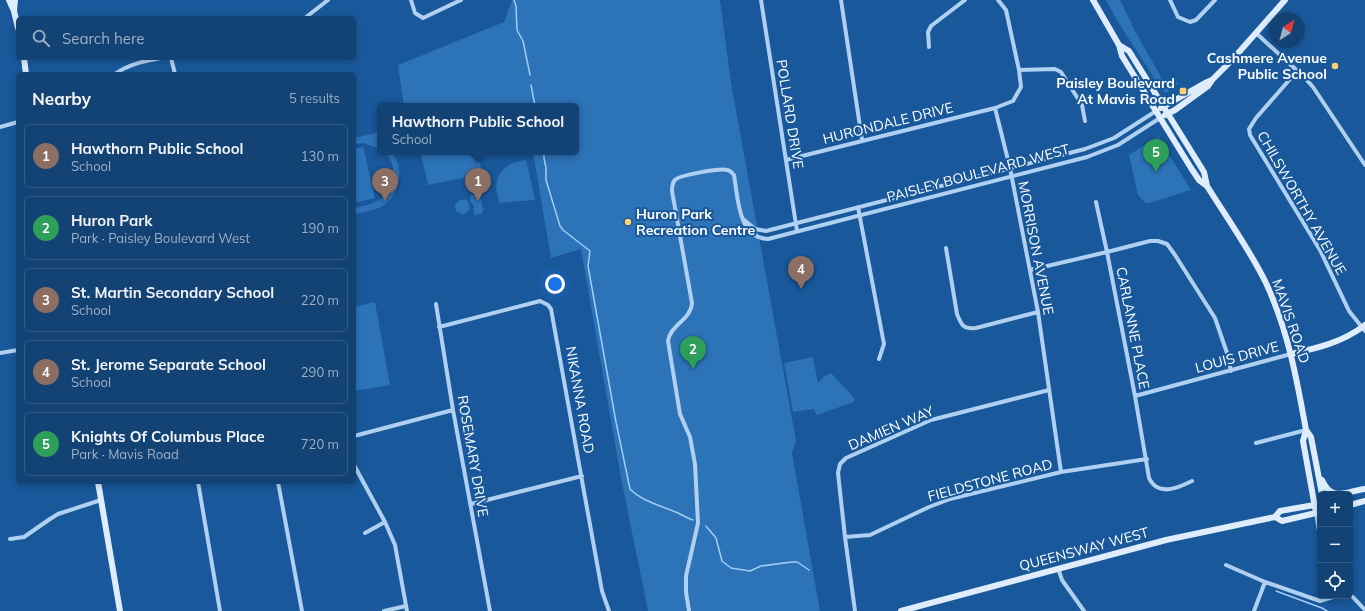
<!DOCTYPE html>
<meta charset="utf-8">
<style>
body{margin:0;font-family:Mulish,sans-serif;background:#1c4979;color:#f1f3f6}
.controls{position:absolute;right:12px;bottom:12px;display:grid;overflow:hidden;border-radius:6px;box-shadow:0 2px 6px #0003}
.controls button{width:36px;height:36px;display:grid;place-items:center;padding:0;border:0;border-bottom:1px solid #325b86;background:#134274;color:#f1f3f6;font:20px sans-serif}
.compass{position:absolute;left:1269px;top:12px;width:36px;height:36px;border-radius:50%;background:#134274;box-shadow:0 2px 6px #0003;rotate:36deg}
.you{position:absolute;left:555px;top:284px;width:14px;height:14px;margin:-10px;border:3px solid #fff;border-radius:50%;background:#1a73e8;box-shadow:0 0 0 6px #1a73e833}
.badge{display:grid;place-items:center;width:26px;height:26px;border-radius:50%;background:#ffcf70;color:#fff;font-size:13px;font-weight:700}
.pin{position:absolute;translate:-50% -33px;filter:drop-shadow(0 1px 2px #0008)}
.pin::after{content:'';position:absolute;top:21px;width:14px;height:12px;background:inherit;clip-path:polygon(0 0,100% 0,50% 100%)}
.popup{position:absolute;left:377px;top:103px;width:202px;height:52px;box-sizing:border-box;display:grid;place-content:center;border-radius:6px;background:#134274;filter:drop-shadow(0 1px 3px #0005);font-size:13px;white-space:nowrap;color:#9db0c5}
.popup b{font-size:15px;color:#f1f3f6}
.popup::after{content:'';position:absolute;left:50%;top:100%;margin-left:-8px;border:8px solid transparent;border-top-color:#134274}
.list{margin:0;padding:0;list-style:none}
h2{display:flex;justify-content:space-between;align-items:center;height:52px;margin:0;padding:0 16px;font-size:17px}
h2 small{font-size:13px;font-weight:400;color:#9db0c5}
.list li{display:grid;grid-template-columns:26px 1fr auto;gap:12px;align-items:center;box-sizing:border-box;height:64px;margin:0 8px 8px;padding:0 8px;border:1px solid #325b86;border-radius:6px}
.list b{display:block;font-size:15px;white-space:nowrap}
.list p{margin:0;font-size:13px;white-space:nowrap;color:#9db0c5}
.list em{font-size:13px;font-style:normal;color:#9db0c5}
.icon{flex:none;width:22px;height:22px;fill:none;stroke:currentColor;stroke-width:2;stroke-linecap:round;stroke-linejoin:round}
.map{position:relative;flex:none;width:1365px;height:611px;overflow:hidden}
.search{position:absolute;background:#134274;box-shadow:0 2px 6px #0003;left:16px;top:16px;width:340px;height:44px;display:flex;align-items:center;gap:10px;box-sizing:border-box;padding:0 14px;border-radius:6px;color:#9db0c5;font-size:15px}
.panel{position:absolute;background:#134274;box-shadow:0 2px 6px #0003;left:16px;top:72px;width:340px;height:412px;border-radius:6px}
.map>svg:first-child{display:block}
.green{fill:#2d73b8}
.lines{fill:none;stroke-linecap:round;stroke-linejoin:round}
.stream{stroke:#a2ccf3;stroke-width:1.5}
.street{stroke:#afd0f1;stroke-width:4}
.secondary{stroke:#deecfc;stroke-width:6}
.poi-dot{fill:#ffcf70;stroke:#19589a;stroke-width:1.5}
.labels{text-anchor:middle;stroke-width:4;stroke-linejoin:round;paint-order:stroke}
.poi-label{font-size:14px;font-weight:bold;fill:#fff;stroke:#19589a;text-anchor:end}
.street-label{font-size:14px;fill:#fff;stroke:#19589a}
</style>
<div class="map">
<svg width="1365" height="611" viewBox="0 0 1365 611">
<rect width="100%" height="100%" fill="#19589a"/>
<path class="green" d="M512,0H720L731,83L796,441L792,453L820,611H648L621,478L581,249L551,258L533,152H576V106H404L398,65L504,22Z
M1106,0H1120L1135,31L1162,79L1179,83L1166,93L1162,90L1118,22Z
M380,132V138L376,139L380,142V149L364,143L354,144V138Z
M1158,137L1191,190L1146,204L1138,195L1129,155Z
M363,147L375,198L354,203V149Z
M384,152H392C404,168 401,193 384,205C375,211 364,212 354,214V208C363,206 373,204 381,199C396,188 398,164 384,152Z
M422,152H478L482,174L428,185L421,154Z
M526,160L535,198L534,200L500,203C490,180 501,163 526,160Z
M480,194L481,197L482,206L484,209L482,211L483,213L475,215L473,208H474V205L470,202L471,195Z
M465,199L468,201L470,209L466,213L462,214L456,211L455,205L458,201Z
M375,302L390,385L354,391V307Z
M813,357L818,383L823,377L831,373L855,399L854,402L817,415L814,409L793,412L784,363Z"/>
<g class="lines">
<path class="stream" d="M514,0L516,6L517,30L523,41L530,75
M531,85L535,106
M544,152V158L546,168V180L560,226L563,230L590,251L588,266L616,422L630,489C643,502 662,506 678,513C684,516 687,518 693,520
M706,526L716,538L722,561L731,568L750,571L761,566L792,562H797L809,570
M1276,591L1322,608L1327,611"/>
<path class="street" d="M411,0L415,13L423,18L461,0
M761,0L797,231
M841,0L862,140
M1170,0L1178,17L1190,22L1196,20L1215,0
M305,18L328,0
M1256,33L1304,77L1313,87L1365,165
M929,47L928,32L931,26L965,0
M171,58L175,74
M1019,70L1055,69L1061,72L1082,105L1085,121
M1297,71L1256,118L1249,129L1250,135L1320,250L1349,311L1365,331
M115,74C129,64 145,61 161,58
M995,108L1010,168L1038,312L1061,472
M0,127L18,122
M786,160L995,108L1013,101L1021,87L1019,70L1006,10L998,0
M1096,202L1107,252L1135,396L1149,478C1158,497 1178,488 1192,481
M858,207L884,344L879,359
M743,219L755,229L766,231L1085,149L1114,138L1156,111
M946,248L957,314C962,326 963,329 976,328L1038,312
M1030,270L1107,252L1150,241H1158L1167,244L1175,255L1215,318L1227,353L1231,371
M436,304L453,410L490,611
M439,327L540,301L548,305L551,309L602,591L609,611
M0,353L18,350
M1135,396L1291,354
M354,436L453,410
M1256,443L1306,430
M354,465L385,522L395,545L407,611
M198,482L220,611
M278,482L302,611
M471,504L582,476
M1316,513L1320,537
M365,533L385,522
M845,537L870,535L929,507L950,499L1061,472L1147,459
M10,539L24,537L50,519L58,514L101,500
M1226,565L1265,582L1320,601L1336,596
M1058,568L1062,580L1084,611
M1350,594L1365,610
M384,611L406,606
M689,611L686,592V576L698,523L695,464L690,437L680,414L668,341C670,325 691,320 692,303L672,191C672,187 672,183 675,180C679,175 721,168 727,170C730,170 732,173 734,175C738,198 738,238 768,239L1087,157L1118,145L1160,118
M855,611L845,537L838,473L840,464L846,458L931,420L1049,390
M1254,611L1265,582"/>
<path class="secondary" d="M9,0L14,11
M15,0L14,11L18,28
M1093,0L1119,45L1122,56L1191,168L1199,180L1207,186
M1119,45L1129,51L1204,172L1207,186C1227,218 1250,250 1266,283C1288,330 1297,380 1306,430L1311,437L1322,494
M24,58L26,74
M1161,108L1205,83L1212,80
M1165,115L1175,110L1208,86L1212,80L1232,60L1285,0
M1291,354C1318,348 1343,342 1365,325
M1306,430L1303,441L1316,513
M1322,480C1332,503 1346,491 1365,489
M98,482L120,611
M1350,505L1365,501
M1275,517L1282,521L1320,512
M901,611L1166,540L1275,517L1280,511L1320,504"/>
</g>
<g class="poi-dot">
<circle cx="1335" cy="66" r="4"/>
<rect x="1179" y="87" width="8" height="8" rx="2"/>
<circle cx="628" cy="222" r="4"/>
</g>
<g class="labels">
<g class="poi-label">
<text x="1327" y="63">Cashmere Avenue<tspan x="1327" dy="16">Public School</tspan></text>
<text x="1175" y="88">Paisley Boulevard<tspan x="1175" dy="16">At Mavis Road</tspan></text>
<text x="636" y="219" text-anchor="start">Huron Park<tspan x="636" dy="16">Recreation Centre</tspan></text>
</g>
<g class="street-label">
<text transform="translate(790 114) rotate(81)" y="5">POLLARD DRIVE</text>
<text transform="translate(888 123) rotate(-14)" y="5">HURONDALE DRIVE</text>
<text transform="translate(978 173) rotate(-15)" y="5">PAISLEY BOULEVARD WEST</text>
<text transform="translate(1302 203) rotate(60)" y="5">CHILSWORTHY AVENUE</text>
<text transform="translate(1036 248) rotate(79)" y="5">MORRISON AVENUE</text>
<text transform="translate(1291 321) rotate(71)" y="5">MAVIS ROAD</text>
<text transform="translate(1133 328) rotate(79)" y="5">CARLANNE PLACE</text>
<text transform="translate(1237 357) rotate(-15)" y="5">LOUIS DRIVE</text>
<text transform="translate(580 400) rotate(80)" y="5">NIKANNA ROAD</text>
<text transform="translate(891 428) rotate(-23)" y="5">DAMIEN WAY</text>
<text transform="translate(473 456) rotate(80)" y="5">ROSEMARY DRIVE</text>
<text transform="translate(990 480) rotate(-15)" y="5">FIELDSTONE ROAD</text>
<text transform="translate(1084 549) rotate(-15)" y="5">QUEENSWAY WEST</text>
</g>
</g>
</svg>
<div class="controls">
<button>+</button>
<button>−</button>
<button><svg class="icon" aria-label="locate" viewBox="0 0 24 24"><circle cx="12" cy="12" r="6"/><path d="M12 2v4M12 18v4M2 12h4M18 12h4"/></svg></button>
</div>
<svg class="compass" viewBox="-18 -18 36 36"><path d="M0-13l5 13h-10z" fill="#e53935"/><path d="M0 13l5-13h-10z" fill="#9db0c5"/></svg>
<div class="you"></div>
<div class="pin badge" style="left:478px;top:201px;background:#8d6e63">1</div>
<div class="popup"><b>Hawthorn Public School</b>School</div>
<div class="pin badge" style="left:693px;top:369px;background:#2e9e5b">2</div>
<div class="pin badge" style="left:385px;top:201px;background:#8d6e63">3</div>
<div class="pin badge" style="left:801px;top:289px;background:#8d6e63">4</div>
<div class="pin badge" style="left:1156px;top:172px;background:#2e9e5b">5</div>
<div class="search"><svg class="icon" aria-label="search" viewBox="0 0 24 24"><circle cx="10" cy="10" r="6"/><path d="M15 15l6 6"/></svg>Search here</div>
<section class="panel">
<h2>Nearby<small>5 results</small></h2>
<ul class="list">
<li><span class="badge" style="background:#8d6e63">1</span><div><b>Hawthorn Public School</b><p>School</p></div><em>130 m</em></li>
<li><span class="badge" style="background:#2e9e5b">2</span><div><b>Huron Park</b><p>Park · Paisley Boulevard West</p></div><em>190 m</em></li>
<li><span class="badge" style="background:#8d6e63">3</span><div><b>St. Martin Secondary School</b><p>School</p></div><em>220 m</em></li>
<li><span class="badge" style="background:#8d6e63">4</span><div><b>St. Jerome Separate School</b><p>School</p></div><em>290 m</em></li>
<li><span class="badge" style="background:#2e9e5b">5</span><div><b>Knights Of Columbus Place</b><p>Park · Mavis Road</p></div><em>720 m</em></li>
</ul>
</section>
</div>
